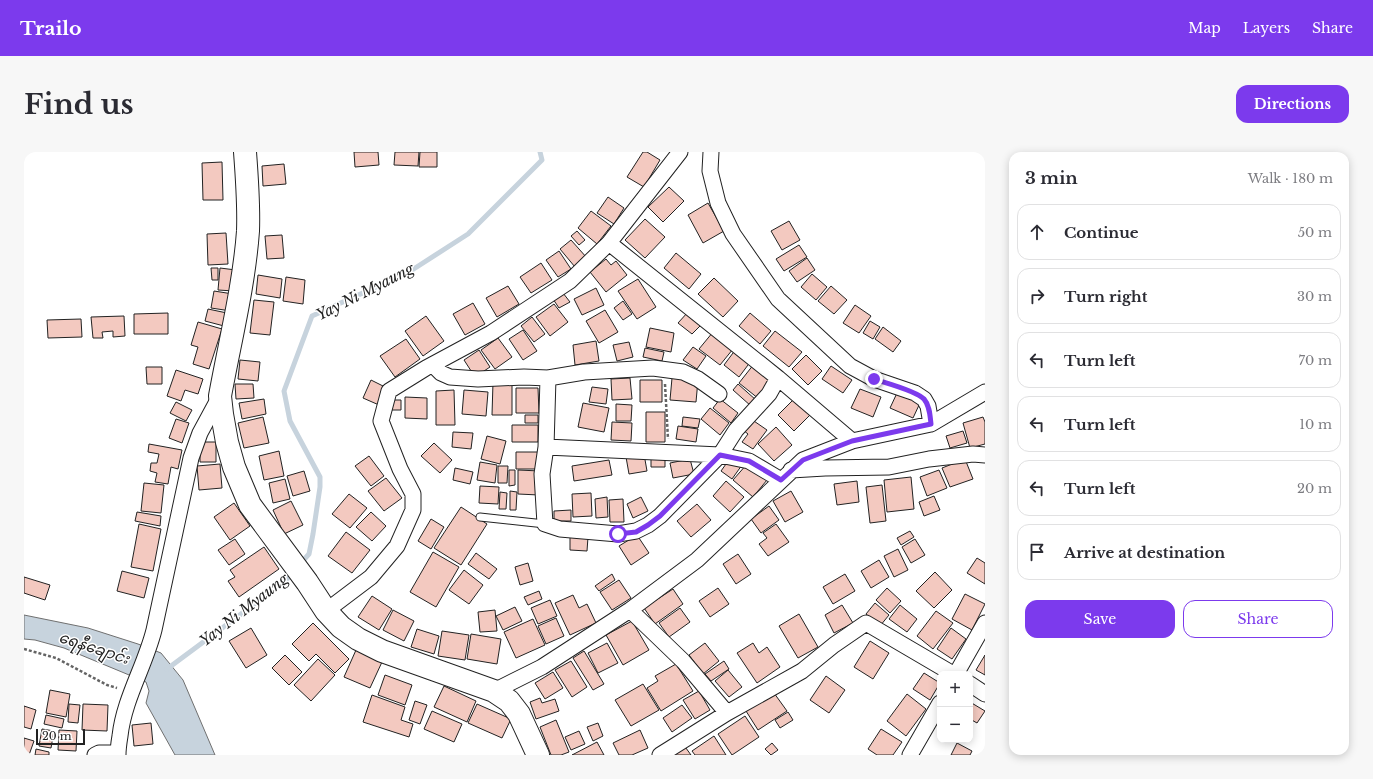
<!DOCTYPE html>
<meta charset="utf-8">
<style>
body{margin:0;font-family:"Libre Baskerville","Noto Sans Myanmar",serif;background:#f7f7f7;color:#2b2b33}
.controls{position:absolute;right:12px;bottom:12px;display:grid;overflow:hidden;border-radius:8px;box-shadow:0 2px 10px #0003}
.controls button{width:36px;height:36px;display:grid;place-items:center;padding:0;border:0;border-bottom:1px solid #e1e1e2;background:#fff;color:#2b2b33;font:20px sans-serif}
.scale{position:absolute;left:12px;bottom:10px;width:49px;box-sizing:border-box;padding-left:4px;border:2px solid #222;border-top:0;font-size:11px;line-height:14px;white-space:nowrap;color:#222;-webkit-text-stroke:3px #fff;paint-order:stroke}
.stop{position:absolute;width:12px;height:12px;margin:-9px;border:3px solid #7c3aed;border-radius:50%;background:#fff}
.stop.end{background:#7c3aed;border-color:#fff;box-shadow:0 1px 4px #0008}
.list{margin:0;padding:0;list-style:none}
h2{display:flex;justify-content:space-between;align-items:center;height:52px;margin:0;padding:0 16px;font-size:17px}
h2 small{font-size:13px;font-weight:400;color:#7c7c81}
.list li{display:grid;grid-template-columns:26px 1fr auto;gap:12px;align-items:center;box-sizing:border-box;height:56px;margin:0 8px 8px;padding:0 8px;border:1px solid #e1e1e2;border-radius:12px}
.list b{display:block;font-size:15px;white-space:nowrap}
.list em{font-size:13px;font-style:normal;color:#7c7c81}
.actions{display:flex;gap:8px;padding:12px 16px}
.actions a{flex:1;padding:9px 0;border:1px solid #7c3aed;border-radius:12px;text-align:center;font-size:14px;color:#7c3aed}
.actions .main{background:#7c3aed;color:#fff}
.icon{flex:none;width:22px;height:22px;fill:none;stroke:currentColor;stroke-width:2;stroke-linecap:round;stroke-linejoin:round}
.map{position:relative;flex:none;width:961px;height:603px;overflow:hidden;border-radius:12px}
header{display:flex;align-items:center;gap:24px;box-sizing:border-box;height:56px;padding:0 20px;background:#7c3aed;color:#fff}
header strong{font-size:19px}
nav{display:flex;gap:22px;margin-inline-start:auto;font-size:14px}
.intro{display:flex;align-items:center;justify-content:space-between;box-sizing:border-box;height:96px;padding:0 24px}
h1{margin:0;font-size:28px}
.button{padding:10px 18px;border-radius:12px;background:#7c3aed;color:#fff;font-size:14px;font-weight:700}
main{display:flex;gap:24px;padding:0 24px}
aside{flex:1;background:#fff;border-radius:12px;box-shadow:0 2px 10px #0003}
.map>svg:first-child{display:block}
.water{fill:#c7d3dd;stroke:#6f6f6f}
.lines{fill:none;stroke-linecap:round;stroke-linejoin:round}
.stream{stroke:#c7d3dd;stroke-width:5}
.building{fill:#f3c9c0;stroke:#222}
.service-casing{stroke:#222;stroke-width:9}
.minor-casing{stroke:#222;stroke-width:17}
.primary-casing{stroke:#222;stroke-width:24}
.path{stroke:#646464;stroke-width:2.5;stroke-dasharray:3 2;stroke-linecap:butt}
.service{stroke:#fff;stroke-width:7}
.minor{stroke:#fff;stroke-width:15}
.primary{stroke:#fff;stroke-width:22}
.route{stroke:#7c3aed;stroke-width:5}
.labels{text-anchor:middle;stroke-width:3;stroke-linejoin:round;paint-order:stroke}
.water-label{font-size:15px;font-style:italic;fill:#222;stroke:#fff}
</style>
<header>
<strong>Trailo</strong>
<nav><a>Map</a><a>Layers</a><a>Share</a></nav>
</header>
<div class="intro"><h1>Find us</h1><a class="button">Directions</a></div>
<main>
<div class="map">
<svg width="961" height="603" viewBox="0 0 961 603">
<rect width="100%" height="100%" fill="#fff"/>
<path class="water" d="M0,463L64,476L114,492L137,501L159,528L191,603H151L122,551L125,539L122,530L40,496L11,488L0,487Z"/>
<g class="lines">
<path class="stream" d="M276,412L285,402L289,382L296,335V325L266,269L260,239L288,164L385,120L444,82L518,8L516,0
M143,517L260,430L270,420"/>
</g>
<path class="building" d="M330,0H354L355,13L331,15Z
M371,0H395L394,14L370,13Z
M396,0H413V15H395Z
M619,0H623L636,8L620,35L603,25Z
M198,10L199,48H179L178,11Z
M260,12L262,32L239,34L238,14Z
M645,35L660,49L639,70L624,55Z
M584,45L600,56L590,72L573,61Z
M684,51L700,79L679,91L664,63Z
M567,59L587,74L573,92L554,76Z
M621,67L641,85L621,106L601,88Z
M765,69L776,88L758,98L747,79Z
M553,79L561,88L555,93L547,84Z
M202,81L204,112L184,113L183,82Z
M258,83L260,106L243,107L241,84Z
M547,88L563,106L551,115L536,97Z
M775,93L783,105L760,119L752,107Z
M535,99L547,117L534,125L522,108Z
M652,101L677,122L665,137L640,116Z
M783,106L791,118L773,130L765,119Z
M582,107L587,113L592,109L603,123L582,140L566,120Z
M517,111L528,128L507,141L496,125Z
M187,116H194V128H188Z
M196,116L212,118L210,139L194,138Z
M788,122L803,135L792,148L777,135Z
M234,123L258,127L256,146L232,142Z
M262,125L281,128L279,152L259,149Z
M690,126L714,149L699,165L674,142Z
M614,127L632,155L613,167L594,139Z
M484,134L495,152L473,165L462,146Z
M807,134L823,148L810,162L794,149Z
M572,136L580,153L558,163L550,147Z
M190,139L209,142L207,159L187,156Z
M539,141L546,150L535,156L529,147Z
M230,148L250,150L246,183L226,181Z
M599,149L608,162L599,168L590,156Z
M449,151L461,172L441,183L429,162Z
M530,152L544,170L526,184L512,165Z
M831,153L847,164L835,181L819,171Z
M184,157L203,161L200,174L181,169Z
M581,158L594,180L575,191L562,169Z
M664,160L678,172L668,182L654,171Z
M144,161V182H110V162Z
M726,161L747,179L736,192L715,174Z
M100,164L101,184L89,185V179L78,180L79,186H69L67,165Z
M402,164L420,189L399,204L381,179Z
M508,165L521,182L510,190L497,174Z
M57,167L58,185L24,186L23,168Z
M846,169L856,175L849,187L839,181Z
M174,170L198,177L185,217L169,212L174,195L167,193Z
M859,175L877,189L869,200L851,187Z
M626,176L650,181L647,200L622,195Z
M499,178L513,199L499,208L485,187Z
M751,179L778,200L765,215L739,194Z
M689,180L709,197L696,213L675,197Z
M474,186L488,205L471,217L457,198Z
M382,187L396,207L371,225L356,204Z
M572,189L575,209L551,213L549,193Z
M605,190L609,205L593,209L589,193Z
M669,195L682,204L673,217L659,208Z
M621,196L640,200L638,209L619,205Z
M712,197L727,209L715,225L700,213Z
M455,198L466,215L451,225L440,208Z
M782,203L798,219L784,233L768,217Z
M216,208L236,210L234,229L214,227Z
M730,212L750,228L735,247L715,231Z
M807,214L828,228L819,241L798,227Z
M122,215H138V232H123Z
M152,218L179,227L174,242L161,238L157,249L143,244Z
M606,226L608,247L588,248L587,227Z
M648,226L674,228L672,250L646,248Z
M347,228L363,236L355,253L339,246Z
M616,228H638V250H616Z
M469,230H488V263H468Z
M211,232H229L230,246L212,247Z
M714,232L732,248L727,254L709,238Z
M568,235L584,237L582,252L565,250Z
M492,236H514L515,261H492Z
M836,237L857,245L849,265L827,256Z
M430,238L431,273H412V239Z
M440,238L464,240L462,264L438,262Z
M873,241L896,251L889,266L866,256Z
M381,245L403,246V267L381,266Z
M772,245L788,261L770,279L754,263Z
M240,247L242,262L218,267L215,251Z
M696,247L714,261L707,271L689,256Z
M365,248H377V258H365Z
M152,250L168,258L162,269L146,261Z
M559,251L585,256L580,280L554,275Z
M592,252L608,253L607,269H592Z
M686,256L705,271L696,283L677,267Z
M622,260H641V290H622Z
M501,263H514V271H501Z
M239,265L245,291L220,296L214,271Z
M659,265L676,267L674,276L658,274Z
M959,265L961,270V292L946,296L939,271Z
M152,267L165,271L158,291L145,286Z
M727,267L743,278L729,297L718,290L724,282L719,278Z
M588,270L608,271L607,289L587,288Z
M488,273H514V290H488Z
M654,274L674,277L672,290L652,287Z
M752,275L768,293L750,309L734,292Z
M939,279L943,291L926,296L922,284Z
M429,280L449,281L447,297L428,295Z
M463,284L482,289L476,312L457,307Z
M176,290H192V310H176Z
M410,291L428,308L416,321L397,304Z
M125,292L158,298L154,317L147,315L144,332L131,330L133,321L126,319L127,311H133L135,302L124,300Z
M255,299L260,324L240,328L235,304Z
M492,300H516V317H492Z
M620,302L623,319L605,322L602,305Z
M345,304L360,324L347,334L331,314Z
M627,304H641V315H627Z
M707,305L718,313L708,327L697,319Z
M666,307L670,322L649,326L646,311Z
M941,307L949,327L926,335L918,316Z
M585,308L588,323L550,329L548,314Z
M456,310L473,313L471,331L453,328Z
M196,312L198,336L175,338L173,314Z
M723,312L743,328L729,345L709,328Z
M474,314H484L483,331H474Z
M431,316L449,320L446,332L429,328Z
M485,318H491V333L485,334Z
M494,318L516,319L515,343L494,342Z
M915,318L923,336L903,344L896,325Z
M280,319L286,339L269,344L263,324Z
M887,325L890,357L863,360L860,328Z
M362,326L378,346L360,359L344,339Z
M261,327L266,347L249,351L245,331Z
M702,329L720,345L706,360L689,344Z
M833,329L835,350L813,353L810,332Z
M120,331L140,333L137,361L117,359Z
M858,333L862,369L846,371L842,335Z
M456,334L475,335L474,352L455,351Z
M486,339L493,340L492,358H486Z
M767,339L779,360L761,370L749,349Z
M476,340L483,341L482,357H475Z
M567,341L568,364L549,365L548,342Z
M325,342L343,356L326,376L308,362Z
M910,344L916,358L900,364L895,350Z
M583,345L584,365L572,366L571,347Z
M617,345L624,359L609,366L603,352Z
M599,347L600,370H586L585,348Z
M267,349L279,373L260,382L249,358Z
M210,351L226,374L206,388L190,365Z
M673,352L687,368L667,385L653,369Z
M745,354L755,368L737,381L727,367Z
M437,355L463,372L437,413L410,396Z
M547,358V369H530V359Z
M113,360L137,364L136,374L111,369Z
M347,360L362,374L348,389L332,375Z
M407,367L420,375L407,397L394,389Z
M115,372L137,377L129,419L107,415Z
M752,372L765,390L744,404L735,392L743,386L739,381Z
M886,379L890,385L877,393L873,386Z
M322,380L346,398L328,421L304,404Z
M613,383L625,401L607,413L595,394Z
M546,384L564,385L563,399L546,398Z
M211,387L221,402L205,413L194,398Z
M891,387L901,403L887,411L878,395Z
M240,395L255,417L215,445L204,429L211,425L206,418Z
M874,397L884,418L870,425L860,404Z
M409,400L435,415L412,455L386,440Z
M452,401L473,417L465,427L444,412Z
M714,402L727,422L712,432L699,412Z
M953,406L961,411V432L943,421Z
M855,408L865,425L847,436L837,419Z
M504,411L509,429L496,433L491,415Z
M440,418L459,433L445,452L425,438Z
M98,419L125,426L120,446L93,439Z
M911,420L928,438L910,456L892,439Z
M588,422L591,428L575,439L571,434Z
M821,422L831,439L809,452L799,435Z
M0,425L26,433L21,448L0,441Z
M595,428L607,446L588,458L576,440Z
M694,436L705,452L686,465L675,449Z
M863,436L877,449L866,461L852,448Z
M649,437L659,452L631,472L620,456Z
M515,439L518,447L504,453L500,445Z
M941,442L961,452L948,478L928,467Z
M549,443L555,456L563,452L572,471L546,483L531,451Z
M348,444L368,457L355,478L334,465Z
M526,448L533,464L514,472L507,456Z
M851,451L865,463L856,474L842,462Z
M818,453L829,471L810,481L801,463Z
M876,453L893,467L883,480L865,467Z
M491,455L498,469L479,478L472,464Z
M656,456L666,470L645,485L635,471Z
M369,458L390,469L380,489L359,478Z
M471,458L473,479L456,480L454,460Z
M912,459L929,471L909,497L893,484Z
M775,462L794,495L774,506L755,474Z
M532,466L540,484L522,492L514,474Z
M509,467L521,493L492,506L480,480Z
M608,469L625,498L599,513L582,483Z
M289,471L325,507L311,521L292,502L285,509L268,492Z
M227,476L243,503L222,516L205,489Z
M927,476L942,487L928,507L913,497Z
M393,477L415,484L410,502L387,495Z
M418,479L445,483L441,508L414,504Z
M447,482L477,487L473,512L443,507Z
M846,489L865,501L849,527L830,515Z
M583,491L594,511L574,521L564,501Z
M681,491L695,509L679,522L665,503Z
M729,491L735,501L743,495L756,515L733,531L713,501Z
M332,498L358,510L346,536L320,525Z
M560,499L580,532L569,538L549,506Z
M261,503L278,520L265,533L248,516Z
M961,503V523L952,518Z
M294,507L311,523L287,549L270,533Z
M547,509L563,535L548,545L531,518Z
M700,509L705,517L687,529L681,522Z
M652,512L669,539L637,559L623,536L634,529L631,524Z
M704,518L718,535L705,545L691,529Z
M529,520L539,536L521,547L511,531Z
M900,521L916,531L906,548L889,537Z
M361,523L388,533L381,553L354,543Z
M802,524L821,538L805,561L786,548Z
M619,532L635,558L607,574L591,548Z
M420,534L452,549L443,570L410,555Z
M26,538L46,542L42,565L22,561Z
M675,539L686,558L671,567L659,548Z
M750,541L763,559L734,578L722,559Z
M883,542L902,557L882,584L863,569Z
M348,543L381,555L377,568L389,572L385,585L339,570Z
M516,546L518,551L531,547L535,559L512,567L506,550Z
M391,549L403,553L396,572L385,568Z
M946,550L961,559L953,571L946,567Z
M45,552L56,553L54,571L44,570Z
M59,552L84,553L83,579L58,578Z
M453,552L487,567L478,586L444,571Z
M658,553L668,566L648,580L639,566Z
M0,554L12,558L7,577L0,575Z
M408,559L438,572L430,590L400,577Z
M764,560L769,568L756,576L751,568Z
M22,563L40,567L38,576L20,572Z
M721,564L735,585L708,603L694,582Z
M532,568L545,600L537,603H527L516,575Z
M127,571L129,592L110,594L108,573Z
M574,571L579,584L569,589L563,575Z
M18,577L30,579L27,596L15,594Z
M857,577L878,590L869,603H853L844,597Z
M35,578L53,579L52,599L34,598Z
M616,578L624,596L608,603H595L589,591Z
M555,579L561,592L547,598L541,585Z
M690,584L702,603H671L668,599Z
M0,586L10,589L5,603H0Z
M573,590L580,603H548Z
M748,591L754,598L747,603L741,597Z
M933,591L948,599L946,603H927Z
M659,592L667,603H643Z
M12,597L25,600V603H11Z"/>
<g class="lines">
<defs>
<path id="service" d="M456,365L521,372"/>
<path id="minor" d="M687,0L686,19L694,51L709,82L754,147L826,214L850,227L891,241L900,247L904,254L907,272
M585,91L754,226L828,289
M409,213L417,221L426,225L454,227L500,225L524,226L560,220L629,216L659,220L674,227L695,242
M524,226L522,295L518,322L521,372L536,377L594,382L612,379L624,373L636,364L696,303L712,278L745,242L754,226
M522,295L696,303L725,309L757,328
M767,318L801,316L865,315L905,307L949,302L961,303
M606,458L659,509L703,561
M302,459L347,425L373,394L389,358V342L376,317L357,269L365,239L402,216L467,181L546,129L585,91L656,0
M932,522L961,471
M946,532L961,542
M470,539L518,515L606,458L673,408L779,308L828,289L907,272L961,240
M71,603L75,601H94
M94,603C94,597 95,590 96,584C100,547 121,514 130,478L167,306L176,281L196,244
M636,603L703,561L778,519L810,493L842,471L929,522
M886,603L916,551"/>
<path id="primary" d="M221,0C223,26 225,53 224,79C220,134 206,189 196,244L198,262L203,290L210,315L226,353L283,430L302,459L317,475L334,487L358,499L470,539L485,549L495,562L514,603"/>
</defs>
<use href="#service" class="service-casing"/>
<use href="#minor" class="minor-casing"/>
<use href="#primary" class="primary-casing"/>
<path class="path" d="M641,232L644,287
M0,497L32,506L83,533L93,536"/>
<use href="#service" class="service"/>
<use href="#minor" class="minor"/>
<use href="#primary" class="primary"/>
</g>
<g class="lines">
<path class="route" d="M594,382L612,380L624,373L636,364L696,303L725,309L757,328L779,308L828,289L907,272C906,264 906,254 900,247C893,239 862,231 850,227"/>
</g>
<g class="labels">
<g class="water-label">
<text transform="translate(341 140) rotate(-27)" y="5">Yay Ni Myaung</text>
<text transform="translate(220 458) rotate(-38)" y="5">Yay Ni Myaung</text>
<text transform="translate(70 496) rotate(18)" y="5">ရေနီချောင်း</text>
</g>
</g>
</svg>
<div class="controls">
<button>+</button>
<button>−</button>
</div>
<div class="scale">20 m</div>
<div class="stop" style="left:594px;top:382px"></div>
<div class="stop end" style="left:850px;top:227px"></div>
</div>
<aside>
<h2>3 min<small>Walk · 180 m</small></h2>
<ul class="list">
<li><svg class="icon" aria-label="ahead" viewBox="0 0 24 24"><path d="M12 20V5M6 11l6-6 6 6"/></svg><div><b>Continue</b></div><em>50 m</em></li>
<li><svg class="icon" aria-label="right" viewBox="0 0 24 24"><path d="M7 20v-9h11M14 6l5 5-5 5"/></svg><div><b>Turn right</b></div><em>30 m</em></li>
<li><svg class="icon" aria-label="left" viewBox="0 0 24 24"><path d="M17 20v-9H6M10 6l-5 5 5 5"/></svg><div><b>Turn left</b></div><em>70 m</em></li>
<li><svg class="icon" aria-label="left" viewBox="0 0 24 24"><path d="M17 20v-9H6M10 6l-5 5 5 5"/></svg><div><b>Turn left</b></div><em>10 m</em></li>
<li><svg class="icon" aria-label="left" viewBox="0 0 24 24"><path d="M17 20v-9H6M10 6l-5 5 5 5"/></svg><div><b>Turn left</b></div><em>20 m</em></li>
<li><svg class="icon" aria-label="arrive" viewBox="0 0 24 24"><path d="M6 21V4h12l-3 4 3 4H6"/></svg><div><b>Arrive at destination</b></div></li>
</ul>
<div class="actions"><a class="main">Save</a><a>Share</a></div>
</aside>
</main>
